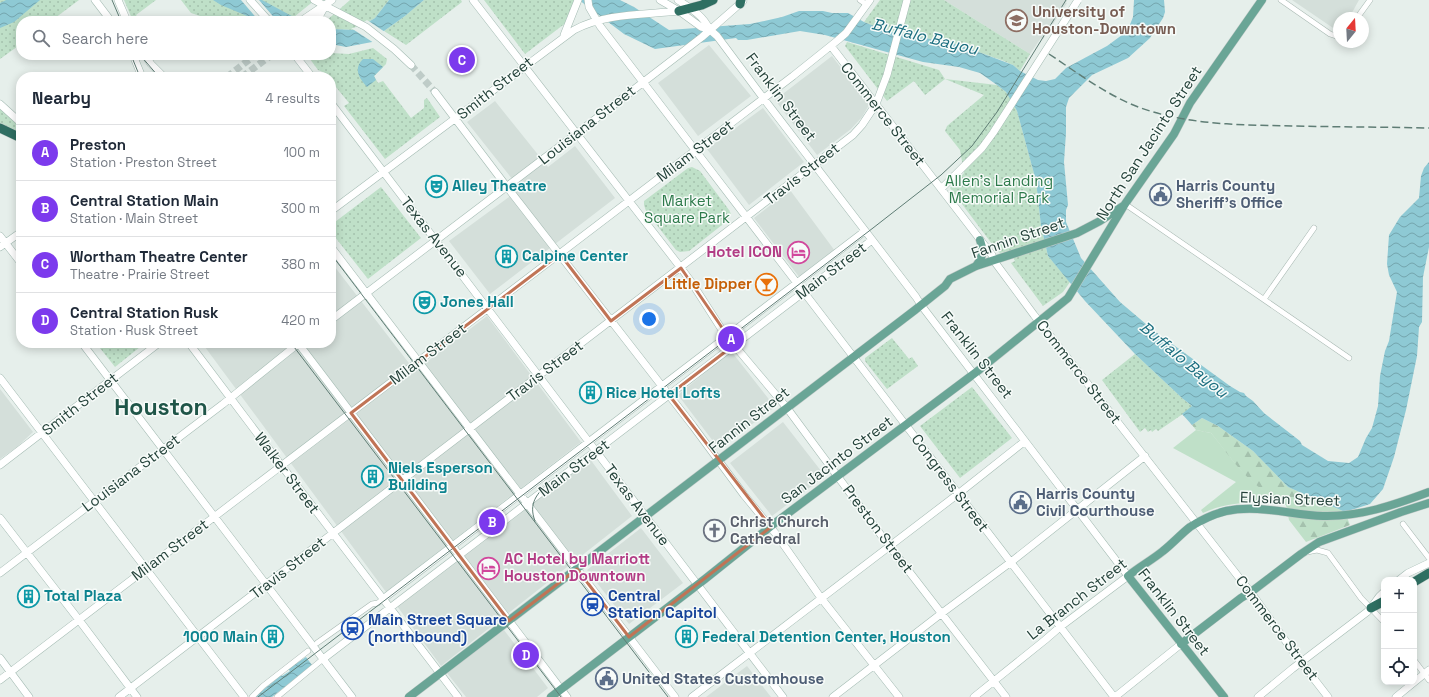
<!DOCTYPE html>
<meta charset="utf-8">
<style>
body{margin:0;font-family:"Space Grotesk",sans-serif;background:#f2f2f3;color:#1f2937}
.controls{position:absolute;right:12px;bottom:12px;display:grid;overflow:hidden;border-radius:8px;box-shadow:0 2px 10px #0003}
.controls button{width:36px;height:36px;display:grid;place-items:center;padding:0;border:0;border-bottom:1px solid #e0e1e3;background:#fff;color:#1f2937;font:20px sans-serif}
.compass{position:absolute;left:1333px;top:12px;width:36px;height:36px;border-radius:50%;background:#fff;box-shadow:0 2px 10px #0003;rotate:18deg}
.you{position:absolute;left:649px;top:319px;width:14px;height:14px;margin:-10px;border:3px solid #fff;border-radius:50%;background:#1a73e8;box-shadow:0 0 0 6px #1a73e833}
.badge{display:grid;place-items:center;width:26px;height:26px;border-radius:50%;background:#7c3aed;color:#fff;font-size:13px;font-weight:700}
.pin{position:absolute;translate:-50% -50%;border:2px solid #fff;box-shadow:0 1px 4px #0006}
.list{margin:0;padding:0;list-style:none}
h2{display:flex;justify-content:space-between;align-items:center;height:52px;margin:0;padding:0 16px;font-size:17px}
h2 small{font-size:13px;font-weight:400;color:#747a83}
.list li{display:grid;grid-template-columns:26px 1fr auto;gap:12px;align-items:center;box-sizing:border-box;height:56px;padding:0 16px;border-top:1px solid #e0e1e3}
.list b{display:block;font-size:15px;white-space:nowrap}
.list p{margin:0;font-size:13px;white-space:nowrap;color:#747a83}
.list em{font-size:13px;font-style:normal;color:#747a83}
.icon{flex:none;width:22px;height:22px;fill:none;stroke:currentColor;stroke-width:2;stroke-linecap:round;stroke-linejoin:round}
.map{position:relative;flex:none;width:1429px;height:697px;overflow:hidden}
.search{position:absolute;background:#fff;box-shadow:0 2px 10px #0003;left:16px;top:16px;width:320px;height:44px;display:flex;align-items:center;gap:10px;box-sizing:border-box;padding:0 14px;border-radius:16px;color:#747a83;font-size:15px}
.panel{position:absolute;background:#fff;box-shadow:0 2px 10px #0003;left:16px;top:72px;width:320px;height:276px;border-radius:16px}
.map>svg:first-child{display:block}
.built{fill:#d4dfda}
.grass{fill:#bfe0c8}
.forest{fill:url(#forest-firs)}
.park{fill:url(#park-dots)}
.water{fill:url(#water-waves)}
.pier{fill:#e6efeb}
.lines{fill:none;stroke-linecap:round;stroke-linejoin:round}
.secondary-tunnel{stroke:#bfccc8;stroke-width:7;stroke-dasharray:7 3.5;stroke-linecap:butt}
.street-casing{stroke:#a8b8b2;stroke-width:6}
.secondary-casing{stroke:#a4bbb3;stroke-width:8}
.primary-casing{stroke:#c2cac8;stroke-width:9}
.highway-casing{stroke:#c2cac8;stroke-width:10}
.street{stroke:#fff;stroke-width:5}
.secondary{stroke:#fff;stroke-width:7}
.primary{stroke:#6aa596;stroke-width:8}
.highway{stroke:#2f6f62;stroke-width:9}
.tram{stroke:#5f7d75;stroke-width:1}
.rail{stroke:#5f7d75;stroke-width:1.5;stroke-dasharray:8 4;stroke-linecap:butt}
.secondary-bridge-casing{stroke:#a4bbb3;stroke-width:8;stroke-linecap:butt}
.secondary-bridge{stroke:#fff;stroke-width:7}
.marked{fill:none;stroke:#c07456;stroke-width:3;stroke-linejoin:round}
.labels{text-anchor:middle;stroke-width:3;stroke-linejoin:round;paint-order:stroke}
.education-label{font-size:15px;font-weight:bold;fill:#785e54;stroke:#f7fbf9;text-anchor:start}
.street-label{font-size:15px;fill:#24423a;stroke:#f7fbf9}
.park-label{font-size:15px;fill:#2d7a4b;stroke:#f7fbf9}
.culture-label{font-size:15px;font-weight:bold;fill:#0d838f;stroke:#f7fbf9;text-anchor:start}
.service-label{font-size:15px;font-weight:bold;fill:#4e5e75;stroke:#f7fbf9;text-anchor:start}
.hotel-label{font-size:15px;font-weight:bold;fill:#b23c85;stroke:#f7fbf9;text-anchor:end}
.food-label{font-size:15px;font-weight:bold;fill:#c56008;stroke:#f7fbf9;text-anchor:end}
.worship-label{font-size:15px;font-weight:bold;fill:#5b616d;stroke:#f7fbf9;text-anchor:start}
.transit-label{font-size:15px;font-weight:bold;fill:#164399;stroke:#f7fbf9;text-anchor:start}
.water-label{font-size:16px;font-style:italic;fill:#1c6f80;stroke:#f7fbf9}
.town-label{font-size:23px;font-weight:bold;fill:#1f5548;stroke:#f7fbf9}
</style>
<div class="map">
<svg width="1429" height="697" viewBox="0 0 1429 697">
<defs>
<pattern id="forest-firs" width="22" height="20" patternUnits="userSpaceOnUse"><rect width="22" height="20" fill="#bfe0c8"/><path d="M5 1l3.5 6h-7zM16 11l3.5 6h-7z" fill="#a4c1ad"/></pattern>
<pattern id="park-dots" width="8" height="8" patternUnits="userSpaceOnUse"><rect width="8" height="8" fill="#bfe0c8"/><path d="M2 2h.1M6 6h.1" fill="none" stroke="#a4c1ad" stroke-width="1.8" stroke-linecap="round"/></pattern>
<pattern id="water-waves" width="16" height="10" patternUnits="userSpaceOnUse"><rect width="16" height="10" fill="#8ec9d4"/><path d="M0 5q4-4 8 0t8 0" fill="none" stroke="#74a5ad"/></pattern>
</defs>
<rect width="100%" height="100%" fill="#e6efeb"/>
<path class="built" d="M944,0H1067L1066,3H1067L1043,39L1041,38L1030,54Z
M1292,0H1359L1349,18H1339V32Z
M709,45L751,96L698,136L658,83Z
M832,56L869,105L862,117L851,129L817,155L775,100Z
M495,101L548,167L575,146L615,198L490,294L449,241L520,189L467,122Z
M763,108L804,162L749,205L707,149Z
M790,190L835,251L800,278L754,218Z
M331,262L415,371L487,316L581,442L386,592L202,343H331Z
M731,351L775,407L719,449L678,395Z
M0,389L33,432L17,447L0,459Z
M783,422L825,476L772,516L730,463Z
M590,459L632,516L441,666L397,606Z
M641,528L683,583L629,624L587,570Z
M504,630L548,688L537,697H466L447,673Z
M747,666L771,697H706Z"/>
<path class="grass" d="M1196,430L1211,433C1233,459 1249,488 1283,499L1286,505C1259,501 1229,501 1203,513L1201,510L1236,482L1173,448Z"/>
<path class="forest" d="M1202,418L1218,426L1253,451L1288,487L1345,512L1350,525L1306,542L1289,520L1286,505L1283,500C1249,488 1233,460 1211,433L1196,430L1192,425Z"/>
<path class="park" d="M0,0H79L51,21H21V44L0,59Z
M124,0H156L136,15L138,18L133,21Z
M181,0H315L289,21H215L191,13Z
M350,0H389L375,18L355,30L331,29V21H326Z
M424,0H461L462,2L406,45L384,31L405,16Z
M484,0H576L567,22L525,54Z
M880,0H944L1030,54L1020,71L1013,65L1004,61L950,42L905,35L884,30L864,22Z
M847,42L939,70L945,79L997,85L1006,92L1017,111L1036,181L1041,226L1048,256L1070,282L1063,292L1043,306L1011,263L1015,261L1009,251L1000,253L995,248L950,188L964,173L960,150L945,131L947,126L984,95L945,79L925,95L914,81L887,101L845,46Z
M373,48L387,59L386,64L374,76L378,83L383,81L411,118L424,108V100L427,98L440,117L385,159L344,106L349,103L331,81V77H328L325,73L318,70L307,55H331V53L349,54Z
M0,108C8,115 21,122 21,133L0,123Z
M692,167L700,171L729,210L731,214L727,221L689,251L680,252L676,250L646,211L644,205V201L688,168Z
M381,187L421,238L368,279L331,232V225Z
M892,338L909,359L912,357L918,366L887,389L865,361V358Z
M96,343H145L115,367Z
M1135,354L1182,398L1193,407L1158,431L1156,429L1152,432L1151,430L1148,432L1145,428L1140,432L1102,380Z
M972,387L1012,438L960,478L920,426Z"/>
<path class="water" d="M6,0H40L14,22L0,28V3Z
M213,0H262L301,21H259L221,5Z
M389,0H424L405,16L384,31L372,42L346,47L331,44V29L355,30L375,18Z
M579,0H620L634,7L669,30L750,24L782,17L799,11H823L832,13H848L864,22L884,30L905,35L950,42L976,51L1013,65L1020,71L1038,80L1046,81L1055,79L1066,68L1107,46L1122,35L1129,27L1133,17L1134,0H1164L1165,12L1163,18L1150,38L1128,58L1092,75L1069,98L1066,107V133L1064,162L1068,205L1066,210V222L1081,258L1120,302L1153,330L1230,386L1240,392L1244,393L1246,396L1253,401L1264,413L1300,441L1302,445L1328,461L1349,463L1358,457L1366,438L1372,428L1378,406L1380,376L1385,351L1389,341L1397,292L1389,275L1387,264L1389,235L1400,217L1419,198L1421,176L1424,168L1429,162V247L1423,277L1422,322L1419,327L1417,356L1406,410L1394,457L1383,489L1370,504L1345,512L1288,487L1253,451L1218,426L1202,418L1192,425L1182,414L1192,406L1182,398L1135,354L1085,301L1048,256L1041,226L1036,181L1017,111L1006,92L997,85L980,73L959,67L923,62L825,35L800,31L747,40H738L736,38L655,49L624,34Z
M363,59H373L383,67L374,76L376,80L367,87C359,78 353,69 363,59Z
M306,657L312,665L272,697H257L256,696L281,675L282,676L290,671L288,669Z"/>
<path class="pier" d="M241,0H259L277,21H259Z
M367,20L385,32L374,43L351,28H354Z"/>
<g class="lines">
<path class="secondary-tunnel" d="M411,65L435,92
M227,77L255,55
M242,77L270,56"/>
<defs>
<path id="street" d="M860,0L867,5
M1281,0L1330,34L1339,37
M1357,18L1370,0
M1125,204L1349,358
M1264,299L1314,228
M1403,524L1429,558
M1307,552L1317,550L1328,553L1361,598L1384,622
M317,643L372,604L378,603L383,599
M1414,660L1429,680
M252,697L263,686L308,651
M277,697L323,659"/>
<path id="secondary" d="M95,0L111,21
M118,0L127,21
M250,0L269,21
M314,0L366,27L394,49L411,65
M473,0L681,268L692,283L724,333L787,408L884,539L1006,697
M588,0L589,7L600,26L1114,697
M660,0L679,11L701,27L709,29L717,36L764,99L916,297L921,305L1128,576L1060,627L1045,640L974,697
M678,0C690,8 704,16 709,29
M301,21L332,0
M312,21L320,15L325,6
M564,35L578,0
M831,46L992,255L994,261L1034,315L1255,598L1297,657L1328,697
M133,55L142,77
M145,55L151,64L164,77
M295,55L312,77
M270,56L271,55
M435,92L507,187L693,426L744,495L776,534L821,598L899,697
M331,103L783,697
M0,104L21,123
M941,189L954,176
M331,211L574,30C605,13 644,15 679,11
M0,236L21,263
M0,247L21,232
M331,247L675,697
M331,320L576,134L702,37L743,1
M82,343L352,697
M189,343L281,465L458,697
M298,343L567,697
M0,378L244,697
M0,465L159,343
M0,518L79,620L137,697
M0,573L223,404L299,343
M1399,580L1408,573L1429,563
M383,599L865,231
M0,658L29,697
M323,659L872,240
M0,680L793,76L838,40L846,33L870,0
M119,697L853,135L862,125L876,104L887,75L907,0
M692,697L958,494L1025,441
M833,697L942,613L1011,562L1145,456
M1115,697L1181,644
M1258,697L1292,669L1367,612C1375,605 1375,599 1384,592
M1396,697L1429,670"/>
<path id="primary" d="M976,266C983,257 984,251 980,240
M1181,644L1241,598L1251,592L1301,554L1319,542L1401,512L1429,503
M409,697L915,310L945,286L950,279L976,266L1077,233L1100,221L1123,206
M551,697L705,579L775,523L979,370L1068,298L1125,204L1174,134L1190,103L1262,0
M1224,697L1128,576C1139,567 1152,560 1163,551C1172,544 1181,534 1190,527C1201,520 1214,514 1226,511C1258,504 1292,515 1323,516C1360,517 1394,505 1429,492"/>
<path id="highway" d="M740,4L741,0
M679,11L702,5L713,0
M0,128L21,138
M1414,582L1429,573
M1371,608L1384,601"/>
</defs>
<use href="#street" class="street-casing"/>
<use href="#secondary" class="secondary-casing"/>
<use href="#primary" class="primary-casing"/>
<use href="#highway" class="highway-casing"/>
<use href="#street" class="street"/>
<use href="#secondary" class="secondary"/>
<use href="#primary" class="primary"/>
<use href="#highway" class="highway"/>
<path class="tram" d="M112,0L121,21
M131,55L140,77
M140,55L159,77
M331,254L668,697
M291,343L561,697
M535,521C528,503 537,494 549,482
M258,697L873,228L941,175L972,146L997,112L1066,0"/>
<path class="rail" d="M1049,54C1079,74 1108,96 1141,108C1189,125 1242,125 1292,126C1338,127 1383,127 1429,128"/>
<defs>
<path id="secondary-bridge" d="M954,176L982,148L993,133L1078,0"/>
</defs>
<use href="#secondary-bridge" class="secondary-bridge-casing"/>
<use href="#secondary-bridge" class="secondary-bridge"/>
</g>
<path class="marked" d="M560,254L611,321L681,268L734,345L669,395L771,527L629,637L577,569L509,621L351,413Z"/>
<defs>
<symbol id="university-ring" viewBox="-11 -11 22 22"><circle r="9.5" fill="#f7fbf9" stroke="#8d6e63" stroke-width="1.5"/><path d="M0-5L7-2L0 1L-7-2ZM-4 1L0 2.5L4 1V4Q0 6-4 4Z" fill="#8d6e63"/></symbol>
<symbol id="theatre-ring" viewBox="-11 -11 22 22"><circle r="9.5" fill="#f7fbf9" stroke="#0f9aa8" stroke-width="1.5"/><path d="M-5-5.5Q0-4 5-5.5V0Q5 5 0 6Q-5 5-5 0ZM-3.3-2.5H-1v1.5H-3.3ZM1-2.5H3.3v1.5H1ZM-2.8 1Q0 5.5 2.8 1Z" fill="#0f9aa8"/></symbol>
<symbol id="civic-ring" viewBox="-11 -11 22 22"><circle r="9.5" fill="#f7fbf9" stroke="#5c6f8a" stroke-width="1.5"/><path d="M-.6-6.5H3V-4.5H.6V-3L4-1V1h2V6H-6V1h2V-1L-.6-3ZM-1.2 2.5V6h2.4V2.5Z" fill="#5c6f8a"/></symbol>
<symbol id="hotel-ring" viewBox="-11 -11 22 22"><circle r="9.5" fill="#f7fbf9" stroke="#d1479c" stroke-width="1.5"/><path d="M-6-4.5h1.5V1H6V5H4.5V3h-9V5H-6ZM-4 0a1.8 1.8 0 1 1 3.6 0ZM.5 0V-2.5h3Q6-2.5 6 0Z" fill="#d1479c"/></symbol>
<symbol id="building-ring" viewBox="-11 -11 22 22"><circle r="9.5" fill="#f7fbf9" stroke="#0f9aa8" stroke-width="1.5"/><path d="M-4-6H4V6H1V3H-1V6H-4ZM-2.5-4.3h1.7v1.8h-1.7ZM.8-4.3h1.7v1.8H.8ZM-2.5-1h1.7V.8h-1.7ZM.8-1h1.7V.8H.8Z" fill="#0f9aa8"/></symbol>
<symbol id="bar-ring" viewBox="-11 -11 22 22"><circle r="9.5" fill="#f7fbf9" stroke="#e8710a" stroke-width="1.5"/><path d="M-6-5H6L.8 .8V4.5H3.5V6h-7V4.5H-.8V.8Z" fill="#e8710a"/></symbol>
<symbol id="church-ring" viewBox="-11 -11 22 22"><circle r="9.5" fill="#f7fbf9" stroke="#6b7280" stroke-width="1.5"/><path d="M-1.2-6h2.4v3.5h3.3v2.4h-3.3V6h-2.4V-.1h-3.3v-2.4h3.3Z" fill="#6b7280"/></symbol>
<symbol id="station-ring" viewBox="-11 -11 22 22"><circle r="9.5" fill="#f7fbf9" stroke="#1a4fb4" stroke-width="1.5"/><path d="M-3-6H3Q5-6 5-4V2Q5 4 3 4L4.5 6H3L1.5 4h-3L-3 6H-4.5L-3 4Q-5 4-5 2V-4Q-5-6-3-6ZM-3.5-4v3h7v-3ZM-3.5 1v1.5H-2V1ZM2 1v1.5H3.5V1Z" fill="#1a4fb4"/></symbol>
</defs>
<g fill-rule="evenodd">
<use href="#university-ring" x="1004" y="8" width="25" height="25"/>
<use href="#theatre-ring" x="424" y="174" width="25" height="25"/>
<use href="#civic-ring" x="1148" y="182" width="25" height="25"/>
<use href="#hotel-ring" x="786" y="240" width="25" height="25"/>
<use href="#building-ring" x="494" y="244" width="25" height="25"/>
<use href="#bar-ring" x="754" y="272" width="25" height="25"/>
<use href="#theatre-ring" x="412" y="290" width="25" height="25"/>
<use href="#building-ring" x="578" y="380" width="25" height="25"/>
<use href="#building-ring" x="360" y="464" width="25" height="25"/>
<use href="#civic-ring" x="1008" y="490" width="25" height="25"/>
<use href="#church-ring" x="702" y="518" width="25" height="25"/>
<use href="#hotel-ring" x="476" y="556" width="25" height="25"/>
<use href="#building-ring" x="16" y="584" width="25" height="25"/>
<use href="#station-ring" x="580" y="592" width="25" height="25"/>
<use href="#station-ring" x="340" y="616" width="25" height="25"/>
<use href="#building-ring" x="260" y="624" width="25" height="25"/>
<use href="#building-ring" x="674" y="624" width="25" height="25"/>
<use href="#civic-ring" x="594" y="666" width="25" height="25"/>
</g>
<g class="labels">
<g class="education-label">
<text x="1032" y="17">University of<tspan x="1032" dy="17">Houston-Downtown</tspan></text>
</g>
<g class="street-label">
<text transform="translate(495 88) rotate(-38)" y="5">Smith Street</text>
<text transform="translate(781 97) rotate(53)" y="5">Franklin Street</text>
<text transform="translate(883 114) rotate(52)" y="5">Commerce Street</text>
<text transform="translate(587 125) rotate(-38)" y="5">Louisiana Street</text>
<text transform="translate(1149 143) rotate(-57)" y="5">North San Jacinto Street</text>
<text transform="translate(695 151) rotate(-37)" y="5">Milam Street</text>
<text transform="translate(802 174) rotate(-38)" y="5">Travis Street</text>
<text transform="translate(434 237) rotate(52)" y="5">Texas Avenue</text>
<text transform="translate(1018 238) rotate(-19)" y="5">Fannin Street</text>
<text transform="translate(831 271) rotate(-37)" y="5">Main Street</text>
<text transform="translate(428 354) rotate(-37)" y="5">Milam Street</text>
<text transform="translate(977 355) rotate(52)" y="5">Franklin Street</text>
<text transform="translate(545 371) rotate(-37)" y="5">Travis Street</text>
<text transform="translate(1079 372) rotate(52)" y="5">Commerce Street</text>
<text transform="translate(80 404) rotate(-38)" y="5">Smith Street</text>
<text transform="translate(749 420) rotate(-38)" y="5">Fannin Street</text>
<text transform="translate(837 460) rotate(-37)" y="5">San Jacinto Street</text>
<text transform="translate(574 468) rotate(-37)" y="5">Main Street</text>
<text transform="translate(131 473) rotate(-37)" y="5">Louisiana Street</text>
<text transform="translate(287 473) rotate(53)" y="5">Walker Street</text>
<text transform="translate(950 483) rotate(53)" y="5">Congress Street</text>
<text transform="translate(1290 499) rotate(2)" y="5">Elysian Street</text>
<text transform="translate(637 505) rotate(53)" y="5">Texas Avenue</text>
<text transform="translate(878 529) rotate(53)" y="5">Preston Street</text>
<text transform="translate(170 550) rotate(-37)" y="5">Milam Street</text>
<text transform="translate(288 568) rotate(-38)" y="5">Travis Street</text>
<text transform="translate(1077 599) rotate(-38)" y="5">La Branch Street</text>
<text transform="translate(1174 612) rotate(52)" y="5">Franklin Street</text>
<text transform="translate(1277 628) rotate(53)" y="5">Commerce Street</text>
</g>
<g class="park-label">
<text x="999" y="186">Allen's Landing<tspan x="999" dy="17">Memorial Park</tspan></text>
<text x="687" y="206">Market<tspan x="687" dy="17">Square Park</tspan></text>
</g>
<g class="culture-label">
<text x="452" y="191">Alley Theatre</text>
<text x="522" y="261">Calpine Center</text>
<text x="440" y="307">Jones Hall</text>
<text x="606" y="398">Rice Hotel Lofts</text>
<text x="388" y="473">Niels Esperson<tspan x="388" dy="17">Building</tspan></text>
<text x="44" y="601">Total Plaza</text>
<text x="258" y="642" text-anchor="end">1000 Main</text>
<text x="702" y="642">Federal Detention Center, Houston</text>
</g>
<g class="service-label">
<text x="1176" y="191">Harris County<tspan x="1176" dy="17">Sheriff's Office</tspan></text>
<text x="1036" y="499">Harris County<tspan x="1036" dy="17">Civil Courthouse</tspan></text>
<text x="622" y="684">United States Customhouse</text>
</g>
<g class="hotel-label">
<text x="782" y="257">Hotel ICON</text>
<text x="504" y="564" text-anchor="start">AC Hotel by Marriott<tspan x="504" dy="17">Houston Downtown</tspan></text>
</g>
<g class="food-label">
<text x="752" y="289">Little Dipper</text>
</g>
<g class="worship-label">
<text x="730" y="527">Christ Church<tspan x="730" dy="17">Cathedral</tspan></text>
</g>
<g class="transit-label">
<text x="608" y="601">Central<tspan x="608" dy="17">Station Capitol</tspan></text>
<text x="368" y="625">Main Street Square<tspan x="368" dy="17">(northbound)</tspan></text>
</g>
<g class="water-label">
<text transform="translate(925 36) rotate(14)" y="6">Buffalo Bayou</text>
<text transform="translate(1184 359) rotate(40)" y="6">Buffalo Bayou</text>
</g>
<g class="town-label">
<text x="161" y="415">Houston</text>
</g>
</g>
</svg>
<div class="controls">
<button>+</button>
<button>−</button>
<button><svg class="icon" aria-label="locate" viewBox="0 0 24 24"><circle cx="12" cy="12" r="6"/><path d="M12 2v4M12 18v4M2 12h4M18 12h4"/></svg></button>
</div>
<svg class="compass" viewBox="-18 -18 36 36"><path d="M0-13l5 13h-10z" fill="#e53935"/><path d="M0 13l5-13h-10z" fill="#747a83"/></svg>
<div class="you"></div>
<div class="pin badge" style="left:731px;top:339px">A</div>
<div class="pin badge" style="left:492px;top:522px">B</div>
<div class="pin badge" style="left:462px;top:60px">C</div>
<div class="pin badge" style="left:526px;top:655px">D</div>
<div class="search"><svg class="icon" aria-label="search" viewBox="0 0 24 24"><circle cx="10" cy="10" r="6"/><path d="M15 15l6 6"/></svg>Search here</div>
<section class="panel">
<h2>Nearby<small>4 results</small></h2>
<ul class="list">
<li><span class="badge">A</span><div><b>Preston</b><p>Station · Preston Street</p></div><em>100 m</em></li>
<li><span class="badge">B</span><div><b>Central Station Main</b><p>Station · Main Street</p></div><em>300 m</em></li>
<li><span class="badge">C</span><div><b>Wortham Theatre Center</b><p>Theatre · Prairie Street</p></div><em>380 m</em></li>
<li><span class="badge">D</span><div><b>Central Station Rusk</b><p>Station · Rusk Street</p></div><em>420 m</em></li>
</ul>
</section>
</div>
